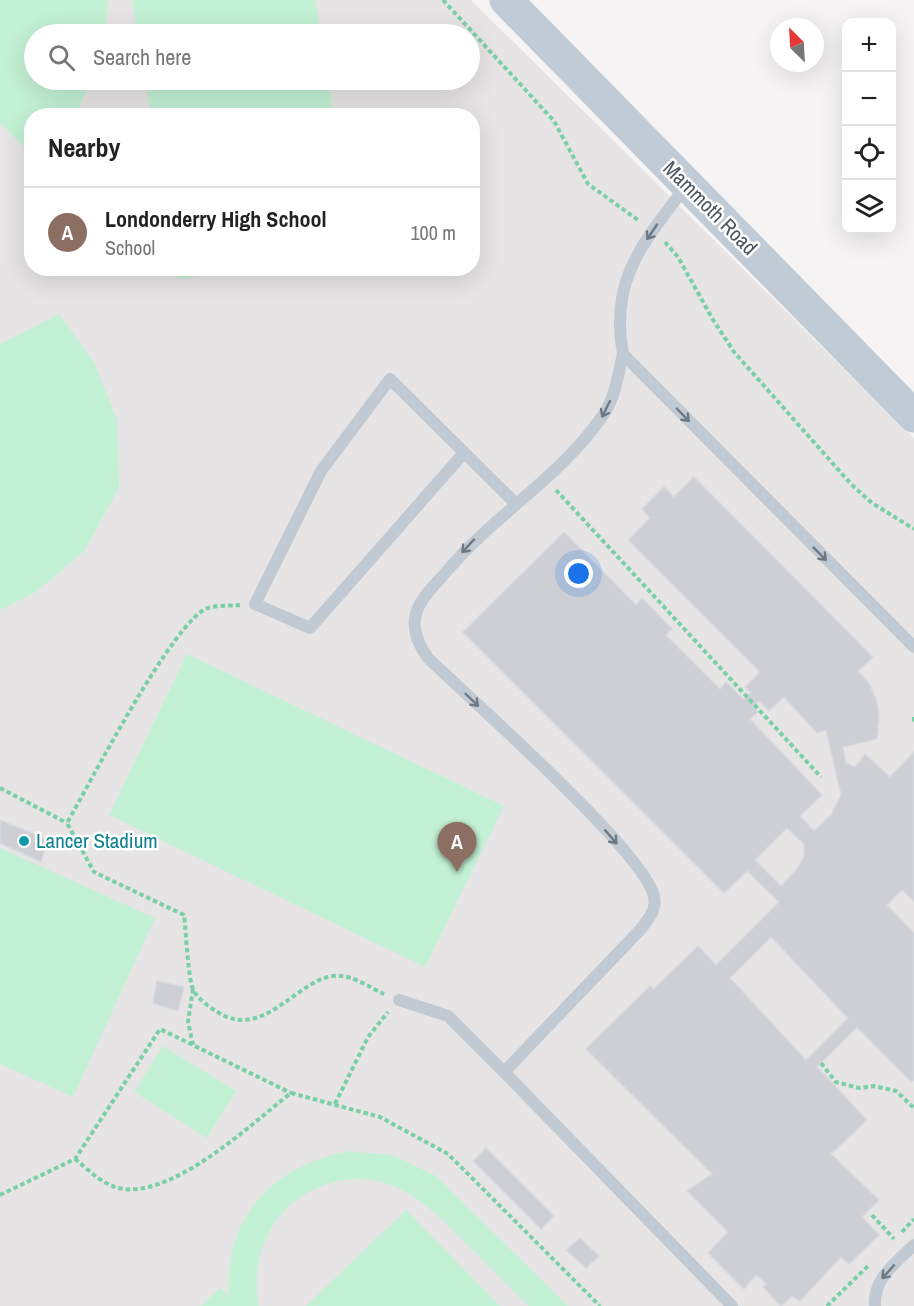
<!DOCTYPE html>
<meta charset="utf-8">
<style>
body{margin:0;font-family:"Archivo Narrow",sans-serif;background:#f2f2f2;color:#222}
.controls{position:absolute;right:18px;top:18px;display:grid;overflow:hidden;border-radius:12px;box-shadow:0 6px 24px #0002}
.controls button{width:54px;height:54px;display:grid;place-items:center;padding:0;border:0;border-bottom:2px solid #e0e0e0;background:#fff;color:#222;font:30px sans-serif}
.compass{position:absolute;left:770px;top:18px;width:54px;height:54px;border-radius:50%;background:#fff;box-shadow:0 6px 24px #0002;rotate:336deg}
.you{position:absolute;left:579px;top:574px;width:21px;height:21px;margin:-15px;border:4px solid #fff;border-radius:50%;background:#1a73e8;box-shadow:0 0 0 9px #1a73e833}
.badge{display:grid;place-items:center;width:39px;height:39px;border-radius:50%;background:#1a73e8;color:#fff;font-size:20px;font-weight:700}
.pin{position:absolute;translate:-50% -50px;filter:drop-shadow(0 2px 3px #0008)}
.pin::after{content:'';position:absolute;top:32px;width:21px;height:18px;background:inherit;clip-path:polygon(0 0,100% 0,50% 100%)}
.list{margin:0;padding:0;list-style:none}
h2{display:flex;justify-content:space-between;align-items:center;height:78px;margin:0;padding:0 24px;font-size:26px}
h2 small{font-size:20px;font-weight:400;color:#767676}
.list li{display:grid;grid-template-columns:39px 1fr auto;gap:18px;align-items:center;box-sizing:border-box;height:90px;padding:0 24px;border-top:2px solid #e0e0e0}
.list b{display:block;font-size:22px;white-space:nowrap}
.list p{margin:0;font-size:20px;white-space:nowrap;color:#767676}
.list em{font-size:20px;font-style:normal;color:#767676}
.icon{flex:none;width:33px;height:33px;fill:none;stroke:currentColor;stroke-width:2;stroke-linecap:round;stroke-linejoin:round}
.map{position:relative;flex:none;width:914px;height:1306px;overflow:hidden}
.search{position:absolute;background:#fff;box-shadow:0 6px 24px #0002;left:24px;top:24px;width:456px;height:66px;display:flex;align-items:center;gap:15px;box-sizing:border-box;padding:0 21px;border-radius:33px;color:#767676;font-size:22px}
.panel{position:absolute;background:#fff;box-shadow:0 6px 24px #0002;left:24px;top:108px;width:456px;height:168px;border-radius:24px}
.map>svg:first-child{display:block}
.education{fill:#e6e4e5;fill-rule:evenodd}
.green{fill:#c3f1d5}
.building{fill:#cdcfd5;stroke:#d7d9de;stroke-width:1.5;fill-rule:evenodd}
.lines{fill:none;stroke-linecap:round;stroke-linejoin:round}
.path{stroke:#7ad0a6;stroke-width:4;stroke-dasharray:4.5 3;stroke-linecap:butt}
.service{stroke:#c1cad2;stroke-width:12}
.secondary{stroke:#c1cbd6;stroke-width:33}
.oneway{stroke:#6e7983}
.culture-dot{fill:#0f9aa8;stroke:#fff;stroke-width:2}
.labels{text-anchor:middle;stroke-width:5;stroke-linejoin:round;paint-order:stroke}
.street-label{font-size:21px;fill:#4a5661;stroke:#fff}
.culture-label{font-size:21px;fill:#0d838f;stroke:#fff;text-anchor:start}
</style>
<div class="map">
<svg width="914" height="1306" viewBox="0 0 914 1306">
<rect width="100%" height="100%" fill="#f5f3f3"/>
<path class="education" d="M0,0H471L914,438V1306H0ZM34,34H470V80H34ZM32,116H472V268H32Z"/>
<path class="green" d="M0,0H108L105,34H34V80H92L75,115L32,116L31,154L0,123Z
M132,0H315L321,34H138Z
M145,80H328L334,115H151Z
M176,268H243V269L178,279Z
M59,314L94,362L117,420L119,488L84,551L36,592L0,610V344Z
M187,654L504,806L425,967L109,815Z
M0,848L155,918L73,1097L0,1064Z
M163,1046L236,1091L207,1138L134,1092Z
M350,1151L395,1156L436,1176L568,1306H529C508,1285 488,1265 467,1244C430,1207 395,1170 338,1181C318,1186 297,1196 283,1212C260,1239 252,1272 259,1306H201L220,1288L229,1296C223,1217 274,1164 350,1151Z
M406,1210L500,1306H306Z"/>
<path class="building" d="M694,477L873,657L858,671L869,683L876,699L879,716L877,739L843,747L846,763L855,767L865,754L890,777L914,752V901L902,890L887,905L914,933V1080L911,1082L857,1027L817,1067L867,1120L831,1154L879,1200L862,1217L879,1235L849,1264L841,1257L800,1301L792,1296L781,1306L763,1287L767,1284L756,1275L744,1289L708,1253L728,1232L687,1191L712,1174L586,1049L650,986L654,989L698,946L716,965L779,902L747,871L724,893L463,632L564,532L636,605L642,598L672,629L666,635L720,689L726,682L744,700L751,692L745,687L760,672L628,540L650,518L642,509L664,487L674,497ZM784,697L817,733L826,730L841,795L831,815L814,831L800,816L822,795L750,719L758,712L753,706L759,701L769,711ZM787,828L804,844V857L797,869L781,886L755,860ZM771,937L848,1018L806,1060L730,978Z
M0,820L48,840L41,862L0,843Z
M157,981L184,987L178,1011L153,1003Z
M486,1148L554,1216L541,1229L473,1161Z
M580,1238L599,1256L586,1268L566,1250Z"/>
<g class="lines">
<path class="path" d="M443,0L554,121L588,184L638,220
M665,242L678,257L712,318L734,352L851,484L872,503L914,529
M556,490L821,777
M240,605C230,606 217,605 208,608C174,619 89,785 67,823L94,872L184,915C186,931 188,978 193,989C196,997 209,1007 216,1011C265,1045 301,971 341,976C355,977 371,988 384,994
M914,717V723
M0,788L67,823
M193,989L188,1022L193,1045
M821,1063L836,1082L859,1088L874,1086L896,1091L914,1108
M335,1104L368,1037L388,1012
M75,1159C85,1167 96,1178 108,1184C160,1212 252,1123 291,1093L380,1117L448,1154L600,1306
M0,1195L75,1159L160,1029L291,1093
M872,1215L894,1239
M902,1232L914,1219
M827,1306L869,1265"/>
<path class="service" d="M686,186C644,242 609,279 623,354L914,647
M623,354C618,375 615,400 601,418C559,478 493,516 446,572C437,583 424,594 418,608C410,626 417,643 428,658C469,698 646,853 654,897C657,910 648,919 641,929L504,1072L732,1306
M463,454L310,628L255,604L321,471L390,379L516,504
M399,1000L448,1016L504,1072
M875,1306C873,1278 896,1263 914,1245"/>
<path class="secondary" d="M506,0L914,416"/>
</g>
<defs><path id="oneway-shaft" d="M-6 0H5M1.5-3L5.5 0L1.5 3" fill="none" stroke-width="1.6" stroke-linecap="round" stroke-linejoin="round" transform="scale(1.5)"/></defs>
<g class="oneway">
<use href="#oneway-shaft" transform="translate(652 232) rotate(124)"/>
<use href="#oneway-shaft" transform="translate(606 409) rotate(116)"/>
<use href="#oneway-shaft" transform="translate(683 415) rotate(46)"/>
<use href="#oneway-shaft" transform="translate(468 546) rotate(133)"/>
<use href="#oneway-shaft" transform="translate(820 554) rotate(45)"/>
<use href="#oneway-shaft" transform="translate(472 700) rotate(44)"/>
<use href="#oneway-shaft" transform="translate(611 837) rotate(49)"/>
<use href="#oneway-shaft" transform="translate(888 1272) rotate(132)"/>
</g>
<circle class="culture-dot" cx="24" cy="841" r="6"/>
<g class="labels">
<g class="street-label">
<text transform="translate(710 208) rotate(45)" y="7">Mammoth Road</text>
</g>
<g class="culture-label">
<text x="36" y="848">Lancer Stadium</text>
</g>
</g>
</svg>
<div class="controls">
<button>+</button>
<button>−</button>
<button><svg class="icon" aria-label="locate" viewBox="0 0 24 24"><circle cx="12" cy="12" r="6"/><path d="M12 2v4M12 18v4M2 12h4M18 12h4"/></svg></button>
<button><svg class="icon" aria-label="layers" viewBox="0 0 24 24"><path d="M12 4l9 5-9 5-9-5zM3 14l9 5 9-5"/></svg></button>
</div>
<svg class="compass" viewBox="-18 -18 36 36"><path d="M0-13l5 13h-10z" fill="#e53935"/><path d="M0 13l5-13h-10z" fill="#767676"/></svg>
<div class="you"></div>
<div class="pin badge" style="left:457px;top:872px;background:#8d6e63">A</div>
<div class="search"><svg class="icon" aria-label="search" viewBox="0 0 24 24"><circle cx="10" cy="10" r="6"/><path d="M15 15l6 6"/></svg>Search here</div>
<section class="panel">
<h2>Nearby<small></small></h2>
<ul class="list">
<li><span class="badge" style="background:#8d6e63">A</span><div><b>Londonderry High School</b><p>School</p></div><em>100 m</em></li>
</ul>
</section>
</div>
